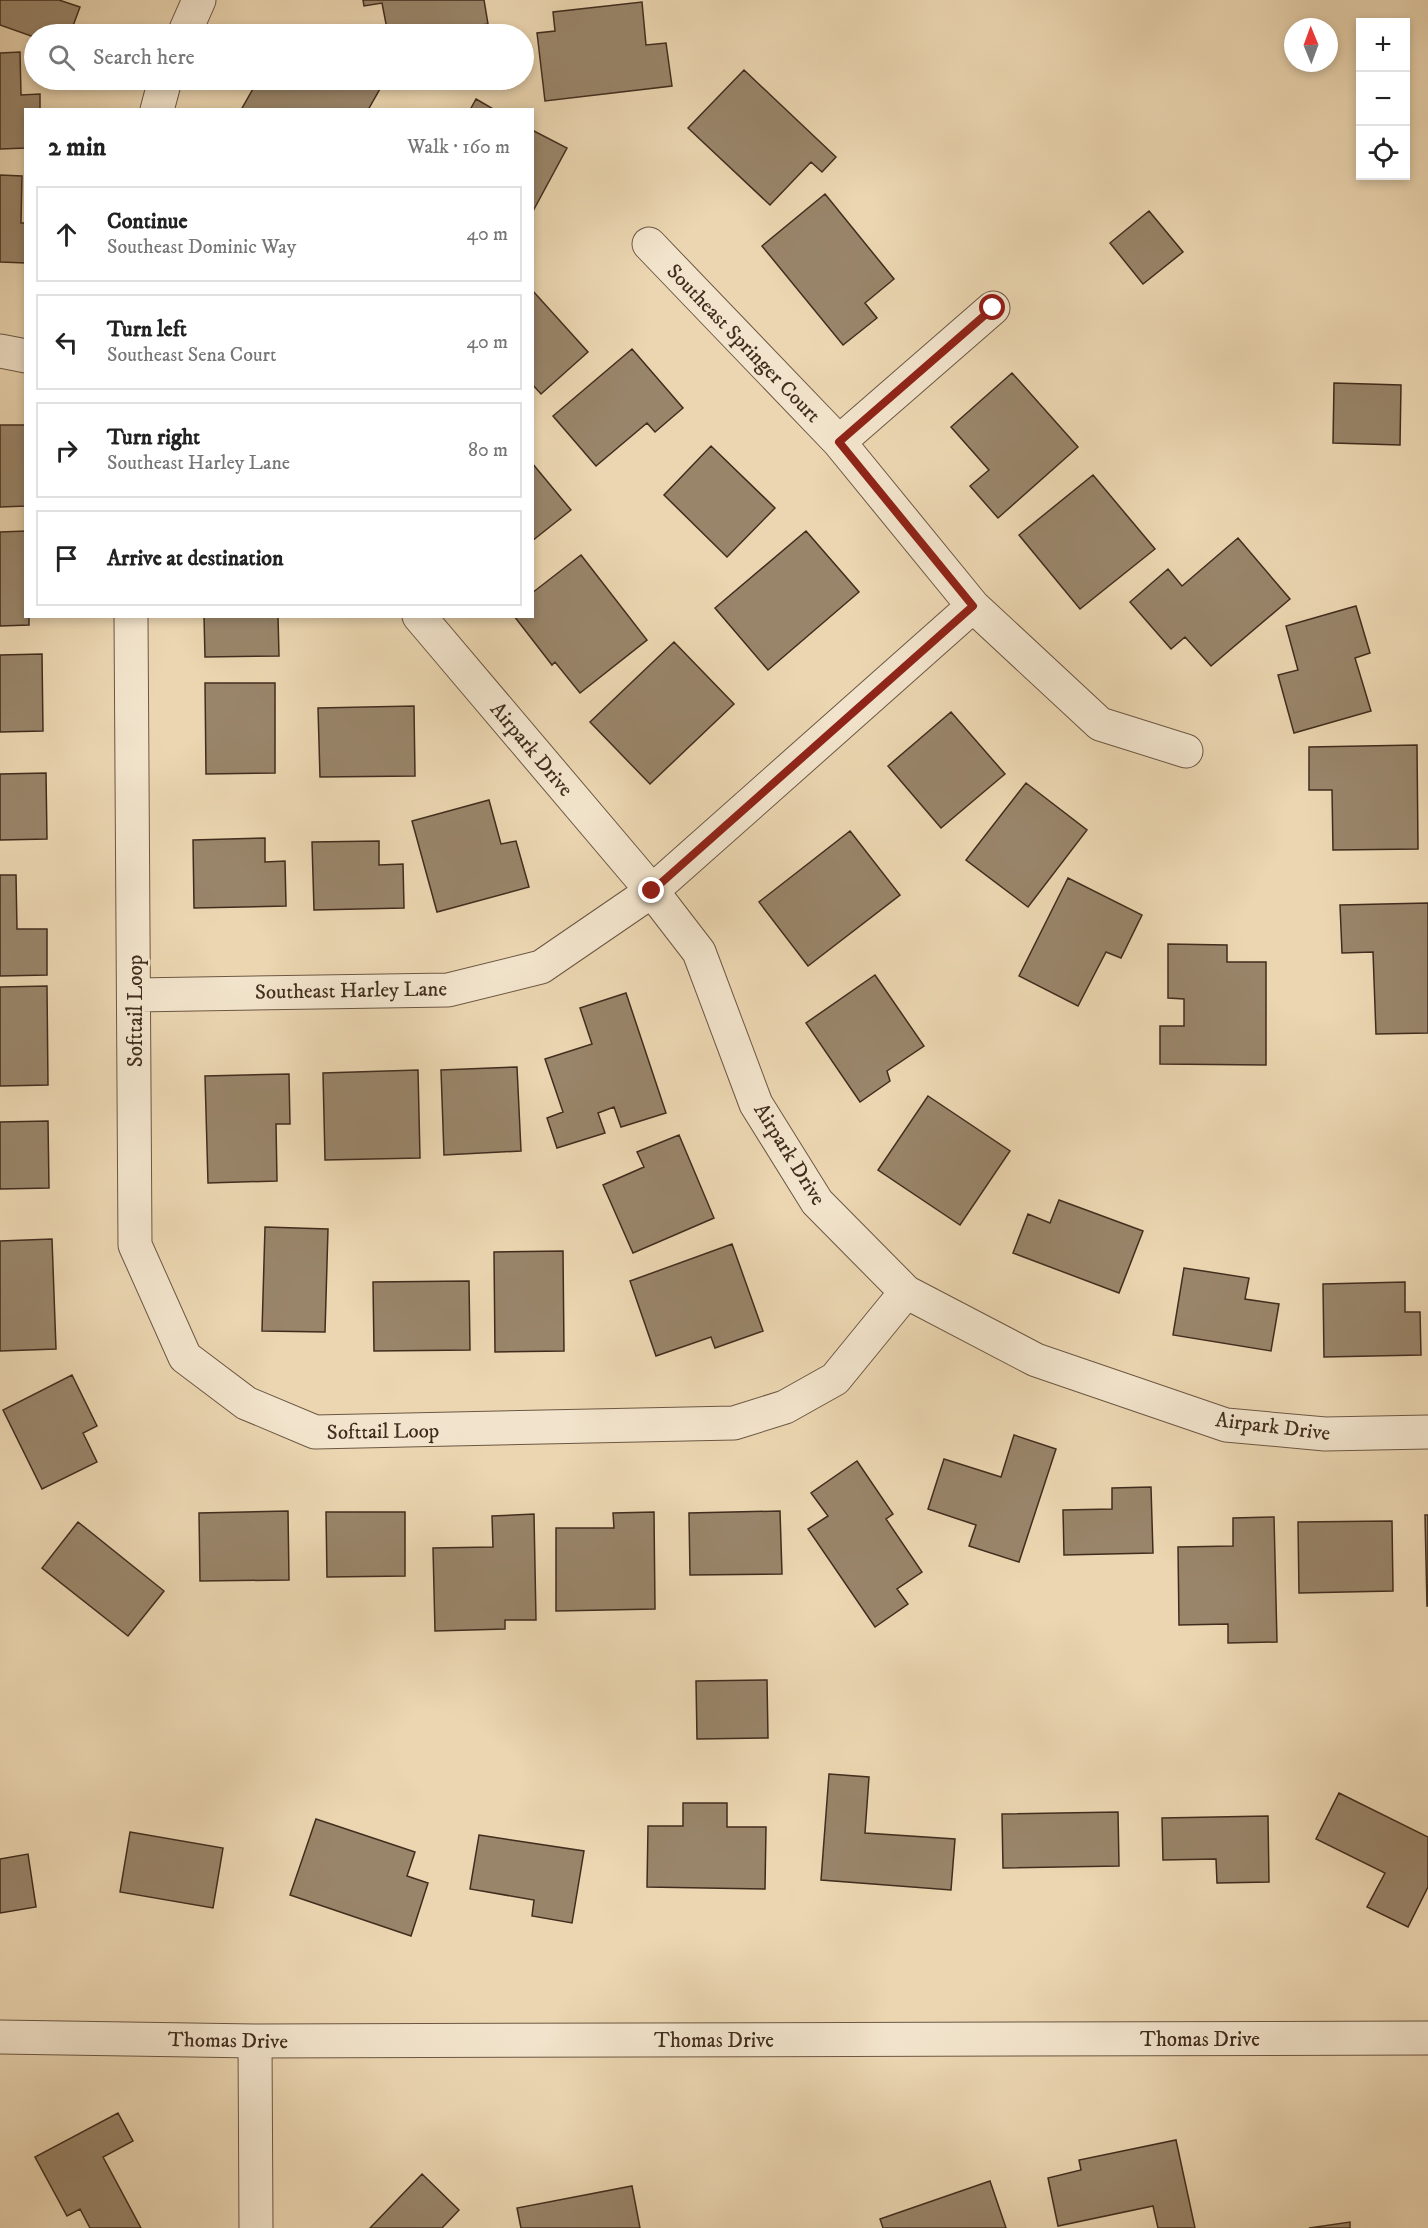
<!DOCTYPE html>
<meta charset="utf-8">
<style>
body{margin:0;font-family:"IM FELL DW Pica",serif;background:#f2f2f2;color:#222}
.controls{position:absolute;right:18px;top:18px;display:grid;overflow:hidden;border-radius:0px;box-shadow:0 3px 9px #0003}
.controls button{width:54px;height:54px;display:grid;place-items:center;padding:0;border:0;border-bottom:2px solid #e0e0e0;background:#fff;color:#222;font:30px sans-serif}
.compass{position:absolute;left:1284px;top:18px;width:54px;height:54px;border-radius:50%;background:#fff;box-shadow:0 3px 9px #0003;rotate:359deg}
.stop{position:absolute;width:18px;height:18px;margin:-14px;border:4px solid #8f2418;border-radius:50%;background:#fff}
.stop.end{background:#8f2418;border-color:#fff;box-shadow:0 2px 6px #0008}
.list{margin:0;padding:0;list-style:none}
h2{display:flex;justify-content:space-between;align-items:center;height:78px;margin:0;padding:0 24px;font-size:26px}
h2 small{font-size:20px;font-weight:400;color:#767676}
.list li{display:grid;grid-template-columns:39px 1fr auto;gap:18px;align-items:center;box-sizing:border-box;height:96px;margin:0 12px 12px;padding:0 12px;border:2px solid #e0e0e0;border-radius:0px}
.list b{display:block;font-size:22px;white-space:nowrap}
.list p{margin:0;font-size:20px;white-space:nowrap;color:#767676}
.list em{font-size:20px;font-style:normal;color:#767676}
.icon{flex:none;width:33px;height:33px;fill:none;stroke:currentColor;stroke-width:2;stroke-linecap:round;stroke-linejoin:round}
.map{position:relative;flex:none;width:1428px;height:2228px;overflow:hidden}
.search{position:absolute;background:#fff;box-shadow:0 3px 9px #0003;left:24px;top:24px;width:510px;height:66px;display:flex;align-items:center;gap:15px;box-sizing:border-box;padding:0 21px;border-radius:33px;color:#767676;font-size:22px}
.panel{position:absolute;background:#fff;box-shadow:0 3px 9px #0003;left:24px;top:108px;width:510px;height:510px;border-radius:0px}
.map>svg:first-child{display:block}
.building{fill:#99856a;stroke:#412d1e;stroke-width:1.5}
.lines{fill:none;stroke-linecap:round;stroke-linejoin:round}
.minor-casing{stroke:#6c5743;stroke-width:35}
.minor{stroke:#f2e4cc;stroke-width:33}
.route{stroke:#8f2418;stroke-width:8}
.labels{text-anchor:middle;stroke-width:5;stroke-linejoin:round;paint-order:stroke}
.street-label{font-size:21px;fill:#412d1e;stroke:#f2e4cc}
</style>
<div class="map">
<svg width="1428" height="2228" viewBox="0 0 1428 2228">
<rect width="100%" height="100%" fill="#ebd6b1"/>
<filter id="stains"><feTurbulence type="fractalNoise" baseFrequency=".00333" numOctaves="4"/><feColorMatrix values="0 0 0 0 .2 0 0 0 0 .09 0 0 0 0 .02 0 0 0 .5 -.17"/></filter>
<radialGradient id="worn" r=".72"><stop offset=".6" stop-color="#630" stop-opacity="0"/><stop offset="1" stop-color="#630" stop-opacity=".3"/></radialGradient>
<path class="building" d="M0,0H59L80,7L70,34L34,37L0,25Z
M363,0H484L488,24L425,34H388L382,3L364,6Z
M642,2L646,45L666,43L672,86L545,101L537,33L555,31L553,12Z
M20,52L21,95L40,94V110H26V148L0,149V53Z
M744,70L836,157L822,172L811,162L770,205L688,128Z
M258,80H266L283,89L288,80H385L368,110H241Z
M476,99L495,110H470Z
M532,130L567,148L533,211H532Z
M0,175L22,176L21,223H26V263L0,262Z
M825,194L894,279L865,303L877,318L843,345L762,246Z
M1149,211L1183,252L1143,284L1110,243Z
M532,290L588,352L541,394L532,384Z
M632,349L683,408L655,432L647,423L596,466L553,416Z
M1012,373L1078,447L998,518L970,486L989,470L951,427Z
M1334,383L1401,385L1400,445L1333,443Z
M0,425H26V506L0,507Z
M711,446L775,508L727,557L664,495Z
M532,463L571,510L532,541Z
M1093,475L1155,549L1080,609L1019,535Z
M26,531V616H29V625L0,626V532Z
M806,531L859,592L768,670L715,608Z
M1238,538L1290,599L1211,666L1185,637L1171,649L1130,602L1168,569L1182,586Z
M581,555L647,640L580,693L555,662L552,665L514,616H532V593Z
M1356,606L1370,653L1355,658L1371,711L1294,733L1278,675L1298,670L1286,626Z
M204,616H278L279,656L205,657Z
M674,642L734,704L650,784L590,722Z
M42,654L43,731L0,732V655Z
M205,683H275V773L206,774Z
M414,706L415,776L320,777L318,708Z
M951,712L1005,774L941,828L888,766Z
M1417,745L1418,849L1333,850L1332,790H1309V747Z
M46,773L47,839L0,840V774Z
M1026,783L1087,830L1028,907L966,860Z
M489,800L501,844L516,841L529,887L437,912L412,821Z
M850,831L900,895L808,966L759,902Z
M265,838V862L285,861L286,906L194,908L193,840Z
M379,841V865L403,864L404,908L314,910L312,842Z
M0,875H16L17,929H47V975L0,976Z
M1068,878L1142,915L1121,958L1106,952L1078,1006L1019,976Z
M1428,903V1033L1376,1034L1373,952L1342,953L1340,905Z
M1168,944L1227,945V962H1266V1065L1160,1064V1026H1184V999L1168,998Z
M875,975L924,1046L887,1071L890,1081L860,1102L806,1023Z
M47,986L48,1085L0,1086V987Z
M626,993L666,1113L621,1127L614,1107L598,1113L605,1133L557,1148L547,1118L563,1112L545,1059L592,1044L580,1008Z
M517,1067L521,1151L444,1155L441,1070Z
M418,1070L420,1158L325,1160L323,1073Z
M289,1074L290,1124H276L277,1181L208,1183L205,1076Z
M928,1096L1010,1151L960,1225L878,1170Z
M48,1121L49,1188L0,1189V1122Z
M679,1135L714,1218L633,1253L603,1185L644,1167L637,1152Z
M1059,1200L1143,1231L1119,1293L1013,1253L1028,1214L1050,1223Z
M265,1227L328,1229L325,1332L262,1331Z
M52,1239L56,1349L0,1351V1241Z
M732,1244L763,1331L715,1348L711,1337L656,1356L630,1281Z
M563,1251L564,1351L495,1352L494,1252Z
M1184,1268L1249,1278L1245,1299L1279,1304L1271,1351L1173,1335Z
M469,1281L470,1350L374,1351L373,1282Z
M1405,1282V1312H1420L1421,1355L1324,1357L1323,1284Z
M72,1375L97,1426L83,1433L97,1462L42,1489L3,1410Z
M1014,1435L1056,1449L1019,1562L969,1546L976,1525L928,1509L944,1459L1001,1477Z
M857,1461L893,1514L886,1519L922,1572L897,1589L908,1604L875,1627L808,1529L828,1516L811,1493Z
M1151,1487L1153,1553L1064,1555L1063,1510L1112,1509V1488Z
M288,1511L289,1580L200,1581L199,1513Z
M780,1511L782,1574L690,1575L689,1513Z
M326,1512H405V1576L327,1577Z
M654,1512L655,1609L556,1611V1528H614L613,1513Z
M534,1514L536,1620H505V1629L435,1631L433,1548L493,1547L492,1516Z
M1425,1515H1428V1606H1427Z
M1274,1517L1277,1642L1228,1643V1624L1179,1625L1178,1547L1233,1546V1518Z
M1392,1521L1393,1591L1299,1593L1298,1522Z
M78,1522L164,1591L128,1636L42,1568Z
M767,1680L768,1738L697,1739L696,1681Z
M829,1774L869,1777L865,1833L955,1839L951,1890L821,1880Z
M1339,1793L1428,1837V1887L1408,1927L1367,1907L1385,1873L1316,1839Z
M683,1803H727V1827H766L765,1889L647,1887L648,1826H683Z
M1118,1812L1119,1866L1003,1868L1002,1814Z
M1268,1816L1269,1882L1217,1883L1216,1859L1163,1860L1162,1818Z
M316,1819L415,1852L407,1876L428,1883L411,1936L290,1895Z
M130,1832L223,1848L213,1908L120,1892Z
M479,1835L584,1851L572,1923L532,1916L534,1900L470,1889Z
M28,1854L36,1907L0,1913V1859Z
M118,2113L133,2141L103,2157L141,2228H90L80,2209L67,2216L35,2157Z
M1176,2140L1195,2228H1158L1153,2206L1058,2226L1048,2178L1081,2170L1079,2160Z
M422,2174L459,2210L442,2228H370Z
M990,2181L1006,2228H883L880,2219Z
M632,2186L640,2228H521L517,2208Z
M1350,2222V2228H1309Z"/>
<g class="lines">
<defs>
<path id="minor" d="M184,34L199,0
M157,110L165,80
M649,244L839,442L973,606L1100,724L1186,751
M0,351L26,356
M839,442L993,308
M131,616L135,1245L185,1357L246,1403L315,1432L734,1423L785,1407L835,1379L906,1292
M419,616L652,891L699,952L756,1104L817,1202L906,1292L1036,1360L1226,1425L1325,1434L1428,1432
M135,995L448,990L541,967L652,891L973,606
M0,2037L255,2041L1428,2038
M255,2041L256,2228"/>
</defs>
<use href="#minor" class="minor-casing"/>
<use href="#minor" class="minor"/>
</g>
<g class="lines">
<path class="route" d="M652,891L973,606L839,442L993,308"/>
</g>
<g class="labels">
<g class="street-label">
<text transform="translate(744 343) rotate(46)" y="7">Southeast Springer Court</text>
<text transform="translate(532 749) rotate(50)" y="7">Airpark Drive</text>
<text transform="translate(351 990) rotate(-1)" y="7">Southeast Harley Lane</text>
<text transform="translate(135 1011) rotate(-90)" y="7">Softtail Loop</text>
<text transform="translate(790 1154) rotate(58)" y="7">Airpark Drive</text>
<text transform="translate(1273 1426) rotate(7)" y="7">Airpark Drive</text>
<text transform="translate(383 1431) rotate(-1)" y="7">Softtail Loop</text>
<text x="1200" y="2046">Thomas Drive</text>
<text transform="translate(228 2040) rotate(1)" y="7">Thomas Drive</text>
<text x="714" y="2047">Thomas Drive</text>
</g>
</g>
<rect width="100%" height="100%" filter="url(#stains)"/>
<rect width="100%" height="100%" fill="url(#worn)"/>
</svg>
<div class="controls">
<button>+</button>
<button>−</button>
<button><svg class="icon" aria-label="locate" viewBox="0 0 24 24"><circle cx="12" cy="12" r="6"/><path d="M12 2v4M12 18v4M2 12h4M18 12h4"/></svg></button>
</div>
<svg class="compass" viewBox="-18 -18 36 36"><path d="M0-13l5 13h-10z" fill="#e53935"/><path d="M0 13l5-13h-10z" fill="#767676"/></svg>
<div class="stop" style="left:993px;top:308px"></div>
<div class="stop end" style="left:652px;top:891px"></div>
<div class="search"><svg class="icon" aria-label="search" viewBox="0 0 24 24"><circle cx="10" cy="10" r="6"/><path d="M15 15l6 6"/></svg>Search here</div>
<section class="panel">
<h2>2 min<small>Walk · 160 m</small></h2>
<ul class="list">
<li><svg class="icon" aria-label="ahead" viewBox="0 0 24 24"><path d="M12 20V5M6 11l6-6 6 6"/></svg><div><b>Continue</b><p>Southeast Dominic Way</p></div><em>40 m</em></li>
<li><svg class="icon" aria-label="left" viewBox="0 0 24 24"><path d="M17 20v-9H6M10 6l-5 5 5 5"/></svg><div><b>Turn left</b><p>Southeast Sena Court</p></div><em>40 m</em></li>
<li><svg class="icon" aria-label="right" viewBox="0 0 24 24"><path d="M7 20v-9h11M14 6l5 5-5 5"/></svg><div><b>Turn right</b><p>Southeast Harley Lane</p></div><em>80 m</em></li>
<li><svg class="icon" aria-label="arrive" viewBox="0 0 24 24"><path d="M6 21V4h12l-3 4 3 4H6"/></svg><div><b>Arrive at destination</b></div></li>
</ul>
</section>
</div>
